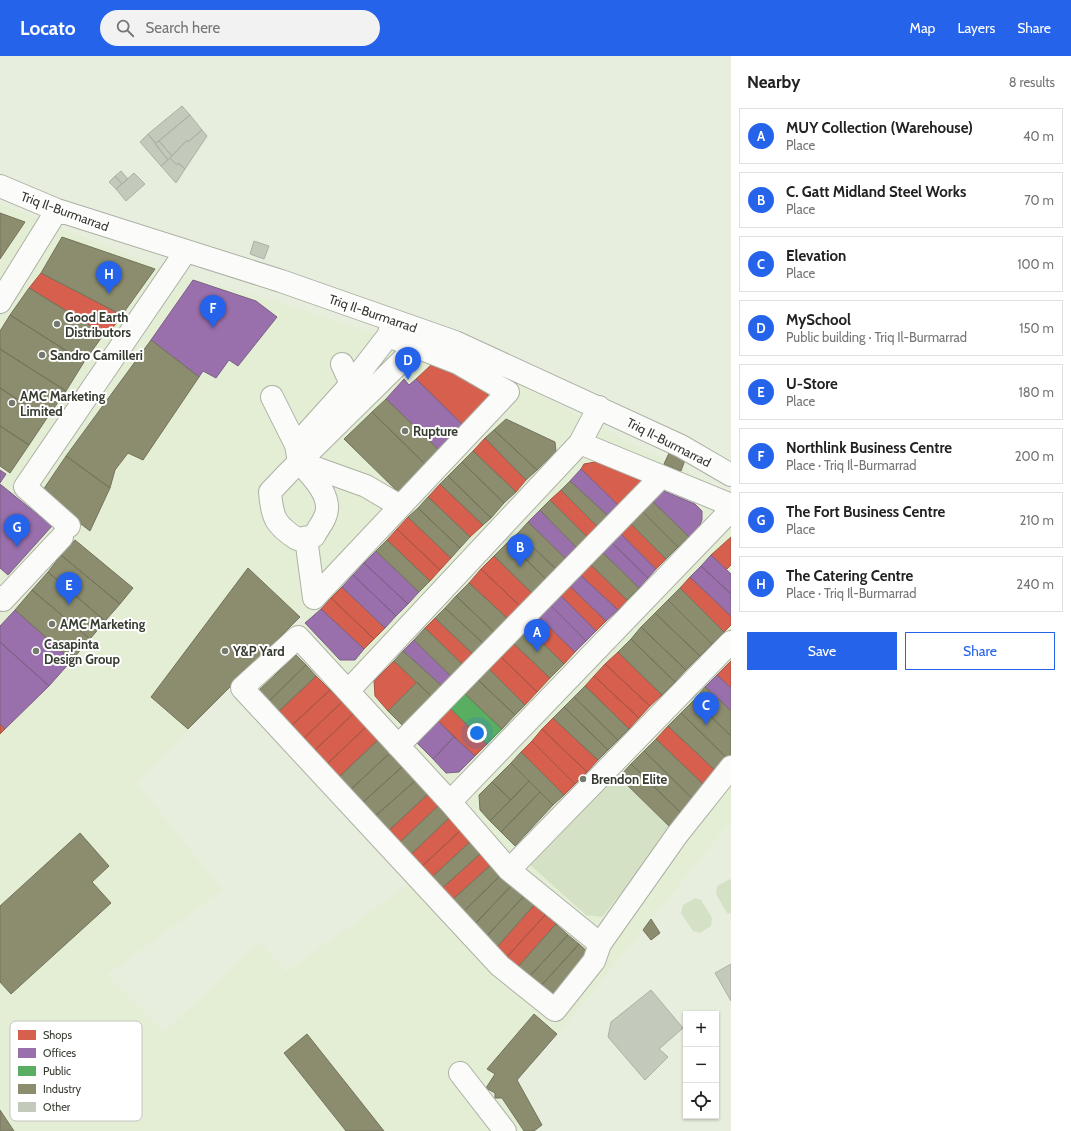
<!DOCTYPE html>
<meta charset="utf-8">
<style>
body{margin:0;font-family:Cabin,sans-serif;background:#f2f2f2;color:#222}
.controls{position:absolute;right:12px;bottom:12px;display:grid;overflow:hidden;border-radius:0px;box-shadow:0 1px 3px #0004}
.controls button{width:36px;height:36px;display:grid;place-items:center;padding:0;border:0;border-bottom:1px solid #e0e0e0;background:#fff;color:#222;font:20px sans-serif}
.you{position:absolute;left:477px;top:677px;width:14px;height:14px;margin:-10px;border:3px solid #fff;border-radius:50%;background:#1a73e8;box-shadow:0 0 0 6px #1a73e833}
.badge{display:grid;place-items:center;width:26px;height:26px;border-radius:50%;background:#2563eb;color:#fff;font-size:13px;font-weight:700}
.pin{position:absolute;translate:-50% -33px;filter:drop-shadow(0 1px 2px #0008)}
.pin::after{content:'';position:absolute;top:21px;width:14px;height:12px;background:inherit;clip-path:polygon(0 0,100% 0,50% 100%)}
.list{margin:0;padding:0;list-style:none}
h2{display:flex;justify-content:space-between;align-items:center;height:52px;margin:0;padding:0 16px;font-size:17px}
h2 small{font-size:13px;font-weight:400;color:#767676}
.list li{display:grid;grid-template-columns:26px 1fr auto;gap:12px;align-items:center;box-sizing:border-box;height:56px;margin:0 8px 8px;padding:0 8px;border:1px solid #e0e0e0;border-radius:0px}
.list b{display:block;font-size:15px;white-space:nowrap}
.list p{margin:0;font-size:13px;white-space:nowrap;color:#767676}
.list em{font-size:13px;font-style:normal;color:#767676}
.actions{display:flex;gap:8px;padding:12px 16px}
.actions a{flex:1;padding:9px 0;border:1px solid #2563eb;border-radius:0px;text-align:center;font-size:14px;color:#2563eb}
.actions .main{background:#2563eb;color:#fff}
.icon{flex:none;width:22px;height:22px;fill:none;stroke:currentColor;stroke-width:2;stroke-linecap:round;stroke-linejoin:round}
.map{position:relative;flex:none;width:731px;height:1075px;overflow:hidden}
header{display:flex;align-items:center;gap:24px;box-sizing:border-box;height:56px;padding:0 20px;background:#2563eb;color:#fff}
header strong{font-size:19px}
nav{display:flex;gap:22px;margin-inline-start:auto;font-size:14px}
.search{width:280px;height:36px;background:#f2f2f2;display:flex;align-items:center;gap:10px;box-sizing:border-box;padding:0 14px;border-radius:22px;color:#767676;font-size:15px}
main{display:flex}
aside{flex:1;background:#fff}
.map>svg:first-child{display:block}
.built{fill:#e3eed4;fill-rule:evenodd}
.green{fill:#d5e1c4}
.shops{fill:#d6604d;stroke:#a65545}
.offices{fill:#9970ab;stroke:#7c6086}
.public{fill:#5aae61;stroke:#508c53}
.industry{fill:#8c8c6e;stroke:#72745c}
.building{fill:#c4cabb;stroke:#abb0a4}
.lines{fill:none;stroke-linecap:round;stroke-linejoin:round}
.minor-casing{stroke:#acb1a5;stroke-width:24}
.minor{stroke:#fbfcfa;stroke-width:22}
.poi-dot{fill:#757a6e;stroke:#fff;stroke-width:1.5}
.labels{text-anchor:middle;stroke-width:4;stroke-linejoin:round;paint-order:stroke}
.street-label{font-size:13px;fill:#373c31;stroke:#fff}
.poi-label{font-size:13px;font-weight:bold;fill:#373c31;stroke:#fff;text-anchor:start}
.key{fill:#fff;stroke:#c3c4c1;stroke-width:1}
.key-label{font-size:11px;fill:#373c31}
</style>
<header>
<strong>Locato</strong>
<div class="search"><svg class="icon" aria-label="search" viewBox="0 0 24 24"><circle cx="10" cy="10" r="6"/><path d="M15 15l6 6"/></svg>Search here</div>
<nav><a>Map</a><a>Layers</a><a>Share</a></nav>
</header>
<main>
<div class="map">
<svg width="731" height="1075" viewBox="0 0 731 1075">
<rect width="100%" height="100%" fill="#e7eede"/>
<path class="built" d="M0,148L186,221L278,246L511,322L573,357L731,438V765L561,974L509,1023L527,1075H0ZM302,543L305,568L232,630L412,826L286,916L260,886L164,976L107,919L222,834L136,726L302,559Z"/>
<path class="green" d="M612,717L619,721L672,773L602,861L586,859L527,806Z
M730,823L731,824V858L727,857L716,838L717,830Z
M695,842L701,844L712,862L711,870L700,877L693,875L681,857L683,849Z"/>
<path class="shops" d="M41,217L122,259L107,280L29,232Z
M431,309L486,330L489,344L464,370L416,323Z
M485,382L526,424L516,436L473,395Z
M595,406H603L642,425L618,449L581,413L584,408Z
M440,428L483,469L470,481L428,441Z
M561,434L597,470L587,481L550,444Z
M408,461L451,502L440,514L397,473Z
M628,465L666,503L656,513L618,475Z
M397,473L440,514L430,525L387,484Z
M731,481V509L726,514L711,499Z
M494,500L532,537L520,550L481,513Z
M587,505L627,544L618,554L577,516Z
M481,513L520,550L508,563L469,527Z
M690,521L731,560V569L724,576L680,532Z
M567,527L606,565L596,575L557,536Z
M342,531L385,572L374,583L331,542Z
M331,542L374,583L364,593L321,553Z
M536,558L575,596L564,608L524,569Z
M435,562L473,598L463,609L425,572Z
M510,584L550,622L537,636L497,597Z
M618,596L662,639L650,650L605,608Z
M497,597L537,636L525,649L485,609Z
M394,605L417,626L388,655L375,640L374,625Z
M731,605V632L717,619Z
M605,608L650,650L639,662L594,620Z
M316,620L330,634L290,671L277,657Z
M594,620L639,662L629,673L585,630Z
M330,634L342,646L302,684L290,671Z
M342,646L353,658L313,696L302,684Z
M447,649L487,688L475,700L435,662Z
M353,658L366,671L326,709L313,696Z
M553,662L598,704L587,716L542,673Z
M0,668L5,673L0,678Z
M668,670L717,716L706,731L656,683Z
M366,671L378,684L337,723L326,709Z
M542,673L587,716L575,728L532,685Z
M532,685L575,728L564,739L521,696Z
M429,737L440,749L398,788L387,776Z
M449,762L461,774L420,812L409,800Z
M461,774L471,785L430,823L420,812Z
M481,797L492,808L451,845L440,834Z
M534,849L545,859L506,902L496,892Z
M545,859L556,868L517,912L506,902Z"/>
<path class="offices" d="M193,224L256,245L277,261L238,310L229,304L216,322L203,315L199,321L151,284Z
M404,323L409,329L416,323L464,370L439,394L386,343Z
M581,413L618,449L608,460L570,425Z
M0,414L6,418L0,427Z
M0,428L52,470L8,519L0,512Z
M659,433L695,448L702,455V464L699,471L689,481L650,443Z
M540,454L576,491L565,502L528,466Z
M618,475L656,513L648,522L609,484Z
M609,484L648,522L639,532L599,493Z
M376,495L419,536L408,548L364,507Z
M711,499L731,518V538L701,510Z
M364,507L408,548L396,560L353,519Z
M701,510L731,538V560L690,521Z
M577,516L618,554L606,565L567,527Z
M353,519L396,560L385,572L342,531Z
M557,536L596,575L586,585L547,546Z
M547,546L586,585L575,596L536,558Z
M321,553L364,593L355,604H340L305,567Z
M15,554L72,604L49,630L0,586V570Z
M414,584L452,621L443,631L403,595Z
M0,586L49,630L5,673L0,668Z
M717,619L731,632V655L705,631Z
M435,662L454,681L433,703L413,683Z
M454,681L475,700L459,716L446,717L433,703Z"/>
<path class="public" d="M461,634L502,673L487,688L447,649Z"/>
<path class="industry" d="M0,157L25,166L0,203Z
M62,181L155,213L122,259L41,217Z
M29,232L104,278L84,306L10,259Z
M10,259L84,306L66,335L0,293V275Z
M151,284L199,321L143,404L128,397L115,414L110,432L66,400Z
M0,293L66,335L47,362L0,332Z
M0,332L47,362L29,389L0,370Z
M386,343L439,394L426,409L372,356Z
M372,356L426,409L398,436L344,383Z
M506,363L555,386L556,396L537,414L494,374Z
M0,370L29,389L10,417L0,410Z
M494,374L537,414L526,424L485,382Z
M473,395L516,436L504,447L462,406Z
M669,397L685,404L681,415L664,408Z
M66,400L110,432L90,475L41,437Z
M462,406L504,447L491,462L448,420Z
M448,420L491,462L483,469L440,428Z
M570,425L608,460L597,470L561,434Z
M428,441L470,481L460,492L418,452Z
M650,443L689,481L678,491L640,453Z
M550,444L587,481L576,491L540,454Z
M418,452L460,492L451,502L408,461Z
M640,453L678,491L666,503L628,465Z
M528,466L565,502L556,513L518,477Z
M518,477L556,513L546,523L508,486Z
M75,484L133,532L120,548L61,499Z
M387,484L430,525L419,536L376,495Z
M508,486L546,523L532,537L494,500Z
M599,493L639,532L627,544L587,505Z
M61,499L120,548L105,565L48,516Z
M248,512L300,561L188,673L151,641Z
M48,516L105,565L90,583L32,534Z
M469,527L508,563L494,576L456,540Z
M680,532L724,576L712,588L668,544Z
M32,534L90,583L72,604L15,554Z
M456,540L494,576L483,587L445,552Z
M668,544L712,588L700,600L655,557Z
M445,552L483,587L473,598L435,562Z
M655,557L700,600L686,614L641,571Z
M524,569L564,608L550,622L510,584Z
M641,571L686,614L675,626L631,583Z
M425,572L463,609L452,621L414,584Z
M631,583L675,626L662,639L618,596Z
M403,595L443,631L432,641L394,605Z
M296,599L306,609L267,647L257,636Z
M306,609L316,620L277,657L267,647Z
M485,609L525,649L515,659L474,620Z
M474,620L515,659L502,673L461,634Z
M417,626L432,641L403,670L388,655Z
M585,630L629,673L618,684L574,641Z
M705,631L731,655V680L694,644Z
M574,641L618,684L608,694L564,651Z
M694,644L731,680V698L728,703L681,657Z
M564,651L608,694L598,704L553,662Z
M681,657L728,703L717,716L668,670Z
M656,683L706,731L694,744L644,695Z
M378,684L390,697L349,735L337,723Z
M644,695L694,744L683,759L631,708Z
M521,696L564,739L553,749L511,707Z
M390,697L403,710L361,748L349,735Z
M511,707L529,725L511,744L492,726Z
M631,708L683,759L672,773L619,721Z
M403,710L416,724L373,762L361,748Z
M416,724L429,737L387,776L373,762Z
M529,725L540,736L501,776L490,765Z
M492,726L511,744L490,765L480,754L479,739Z
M540,736L553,749L515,790L501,776Z
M438,750L449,762L409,800L398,788Z
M80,777L109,810L92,826L111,847L11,938L0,926V850Z
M471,785L481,797L440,834L430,823Z
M492,808L502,818L462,857L451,845Z
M502,818L511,830L474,869L462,857Z
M511,830L523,841L485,882L474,869Z
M523,841L534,849L496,892L485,882Z
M651,863L660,877L651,884L643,874Z
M556,868L568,879L528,922L517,912Z
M568,879L579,888L539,932L528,922Z
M579,888L590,898L551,942L539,932Z
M534,958L557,978L517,1024L542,1069L534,1075H524L502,1042H495V1037L486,1032L495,1018L487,1013Z
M307,978L384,1075H346L284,997Z
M0,1054L14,1075H0Z"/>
<path class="building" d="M182,50L190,59L156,87L148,78Z
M190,59L202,74L188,86L187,84L172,100L159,85Z
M202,74L207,80L185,113L178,107L177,109L170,102L187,84L188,86Z
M148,78L168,104L161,110L140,86Z
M159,85L172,100L168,104L155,88Z
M170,102L177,109L178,107L185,113L176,127L161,110Z
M121,115L128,123L122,128L115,120Z
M134,117L145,128L126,145L116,133Z
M115,120L122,128L116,133L109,126Z
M254,185L269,190L264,203L250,198Z
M731,908V945L715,917Z
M651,934L683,972L659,993L668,1001L645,1024L608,981L611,966Z"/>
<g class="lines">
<defs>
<path id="minor" d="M0,130L57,154L281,225L455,286L681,390L731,419
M0,246L57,154
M342,308L351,328
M272,341L296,389L299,406L366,430L400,450
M580,387L731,449
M296,389L351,328L388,280L393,266
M299,406C311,419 334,441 325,461C322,468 317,474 314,480L297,483C275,469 272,461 270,436L287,418L426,281
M69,470L25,431L186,195
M306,482L314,542
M0,541L3,544L62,481
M314,542L508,336L458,307L388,280
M349,634L580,387L599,351
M398,690L661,421
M450,746L731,454
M509,814L731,586
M600,888L509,814L450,746L298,581L242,632L500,910L555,954L594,905L600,888L677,779L731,711
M460,1017L505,1075"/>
</defs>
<use href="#minor" class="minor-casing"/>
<use href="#minor" class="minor"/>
</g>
<g class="poi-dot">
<circle cx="57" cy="268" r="4"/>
<circle cx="42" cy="299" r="4"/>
<circle cx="12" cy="347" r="4"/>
<circle cx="405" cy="375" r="4"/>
<circle cx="52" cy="568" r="4"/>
<circle cx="36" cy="595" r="4"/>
<circle cx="225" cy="595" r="4"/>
<circle cx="583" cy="723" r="4"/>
</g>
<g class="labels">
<g class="street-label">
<text transform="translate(65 155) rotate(20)" y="5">Triq Il-Burmarrad</text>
<text transform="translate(373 257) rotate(19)" y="5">Triq Il-Burmarrad</text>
<text transform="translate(669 386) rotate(27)" y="5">Triq Il-Burmarrad</text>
</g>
<g class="poi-label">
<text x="65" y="266">Good Earth<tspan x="65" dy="15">Distributors</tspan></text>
<text x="50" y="304">Sandro Camilleri</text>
<text x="20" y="345">AMC Marketing<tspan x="20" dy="15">Limited</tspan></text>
<text x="413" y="380">Rupture</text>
<text x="60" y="573">AMC Marketing</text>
<text x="44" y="593">Casapinta<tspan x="44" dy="15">Design Group</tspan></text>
<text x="233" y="600">Y&amp;P Yard</text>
<text x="591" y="728">Brendon Elite</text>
</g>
</g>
<rect x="10" y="965" width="132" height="100" rx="6" class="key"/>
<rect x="18" y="974" width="18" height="10" fill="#d6604d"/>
<rect x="18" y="992" width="18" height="10" fill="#9970ab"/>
<rect x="18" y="1010" width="18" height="10" fill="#5aae61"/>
<rect x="18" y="1028" width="18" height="10" fill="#8c8c6e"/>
<rect x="18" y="1046" width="18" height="10" fill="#c4cabb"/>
<g class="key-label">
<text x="43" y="983">Shops</text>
<text x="43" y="1001">Offices</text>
<text x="43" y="1019">Public</text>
<text x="43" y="1037">Industry</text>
<text x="43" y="1055">Other</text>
</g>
</svg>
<div class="controls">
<button>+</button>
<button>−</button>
<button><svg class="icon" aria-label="locate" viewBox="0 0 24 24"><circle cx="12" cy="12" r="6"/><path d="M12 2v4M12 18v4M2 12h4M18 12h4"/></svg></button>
</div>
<div class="you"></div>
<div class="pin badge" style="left:537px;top:596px">A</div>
<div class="pin badge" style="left:520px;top:511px">B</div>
<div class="pin badge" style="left:706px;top:669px">C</div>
<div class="pin badge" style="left:408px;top:324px">D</div>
<div class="pin badge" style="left:69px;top:549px">E</div>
<div class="pin badge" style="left:213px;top:272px">F</div>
<div class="pin badge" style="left:17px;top:491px">G</div>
<div class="pin badge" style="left:109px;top:238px">H</div>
</div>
<aside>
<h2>Nearby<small>8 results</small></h2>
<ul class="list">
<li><span class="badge">A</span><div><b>MUY Collection (Warehouse)</b><p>Place</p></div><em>40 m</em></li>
<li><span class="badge">B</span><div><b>C. Gatt Midland Steel Works</b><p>Place</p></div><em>70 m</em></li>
<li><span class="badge">C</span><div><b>Elevation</b><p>Place</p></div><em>100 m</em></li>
<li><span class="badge">D</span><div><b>MySchool</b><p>Public building · Triq Il-Burmarrad</p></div><em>150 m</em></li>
<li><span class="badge">E</span><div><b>U-Store</b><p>Place</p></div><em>180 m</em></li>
<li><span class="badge">F</span><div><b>Northlink Business Centre</b><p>Place · Triq Il-Burmarrad</p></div><em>200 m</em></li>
<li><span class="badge">G</span><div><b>The Fort Business Centre</b><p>Place</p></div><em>210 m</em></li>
<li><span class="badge">H</span><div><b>The Catering Centre</b><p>Place · Triq Il-Burmarrad</p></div><em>240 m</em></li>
</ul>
<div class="actions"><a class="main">Save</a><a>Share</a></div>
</aside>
</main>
